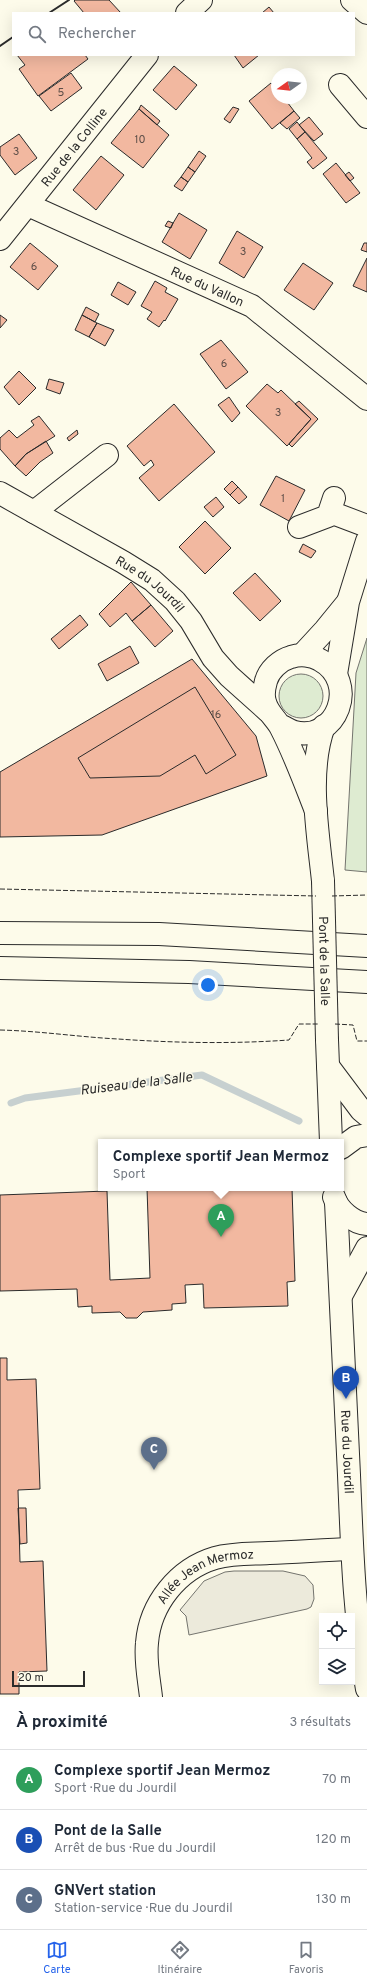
<!DOCTYPE html>
<html lang="fr">
<meta charset="utf-8">
<style>
body{margin:0;font-family:Overpass,sans-serif;background:#f6f6f7;color:#1f2937}
.controls{position:absolute;right:12px;bottom:12px;display:grid;overflow:hidden;border-radius:0px;box-shadow:0 4px 16px #0002}
.controls button{width:36px;height:36px;display:grid;place-items:center;padding:0;border:0;border-bottom:1px solid #e0e1e3;background:#fff;color:#1f2937;font:20px sans-serif}
.compass{position:absolute;left:271px;top:68px;width:36px;height:36px;border-radius:50%;background:#fff;box-shadow:0 4px 16px #0002;rotate:255deg}
.scale{position:absolute;left:12px;bottom:10px;width:73px;box-sizing:border-box;padding-left:4px;border:2px solid #2b2b2b;border-top:0;font-size:11px;line-height:14px;white-space:nowrap;color:#2b2b2b;-webkit-text-stroke:3px #fdfbea;paint-order:stroke}
.you{position:absolute;left:208px;top:985px;width:14px;height:14px;margin:-10px;border:3px solid #fff;border-radius:50%;background:#1a73e8;box-shadow:0 0 0 6px #1a73e833}
.badge{display:grid;place-items:center;width:26px;height:26px;border-radius:50%;background:#2563eb;color:#fff;font-size:13px;font-weight:700}
.pin{position:absolute;translate:-50% -33px;filter:drop-shadow(0 1px 2px #0008)}
.pin::after{content:'';position:absolute;top:21px;width:14px;height:12px;background:inherit;clip-path:polygon(0 0,100% 0,50% 100%)}
.popup{position:absolute;left:98px;top:1139px;width:246px;height:52px;box-sizing:border-box;display:grid;place-content:center;border-radius:0px;background:#fff;filter:drop-shadow(0 1px 3px #0005);font-size:13px;white-space:nowrap;color:#747a83}
.popup b{font-size:15px;color:#1f2937}
.popup::after{content:'';position:absolute;left:50%;top:100%;margin-left:-8px;border:8px solid transparent;border-top-color:#fff}
.list{margin:0;padding:0;list-style:none}
h2{display:flex;justify-content:space-between;align-items:center;height:52px;margin:0;padding:0 16px;font-size:17px}
h2 small{font-size:13px;font-weight:400;color:#747a83}
.list li{display:grid;grid-template-columns:26px 1fr auto;gap:12px;align-items:center;box-sizing:border-box;height:60px;padding:0 16px;border-top:1px solid #e0e1e3}
.list b{display:block;font-size:15px;white-space:nowrap}
.list p{margin:0;font-size:13px;white-space:nowrap;color:#747a83}
.list em{font-size:13px;font-style:normal;color:#747a83}
.icon{flex:none;width:22px;height:22px;fill:none;stroke:currentColor;stroke-width:2;stroke-linecap:round;stroke-linejoin:round}
.map{position:relative;flex:none;width:367px;height:1697px;overflow:hidden}
.search{position:absolute;background:#fff;box-shadow:0 4px 16px #0002;left:12px;right:12px;top:12px;height:44px;display:flex;align-items:center;gap:10px;box-sizing:border-box;padding:0 14px;border-radius:0px;color:#747a83;font-size:15px}
.sheet{height:232px;background:#fff}
nav{display:flex;justify-content:space-around;align-items:center;box-sizing:border-box;height:56px;border-top:1px solid #e0e1e3;background:#fff;font-size:11px;color:#747a83}
nav a{display:grid;justify-items:center;gap:2px}
nav .on{color:#2563eb}
.map>svg:first-child{display:block}
.green{fill:#deebd1;stroke:#74746e}
.parking{fill:#eceadb;stroke:#74746e}
.lines{fill:none;stroke-linecap:round;stroke-linejoin:round}
.stream{stroke:#c7d0d0;stroke-width:7}
.building{fill:#f2b8a0;stroke:#2b2b2b}
.minor-casing{stroke:#2b2b2b;stroke-width:24}
.highway-casing{stroke:#2b2b2b;stroke-width:24}
.minor{stroke:#fdfbea;stroke-width:22}
.highway{stroke:#fdfbea;stroke-width:22}
.minor-bridge-casing{stroke:#2b2b2b;stroke-width:24;stroke-linecap:butt}
.minor-bridge{stroke:#fdfbea;stroke-width:22}
.fence{stroke:#2b2b2b;stroke-width:1;stroke-dasharray:5 2;stroke-linecap:butt}
.wall{stroke:#2b2b2b;stroke-width:2}
.labels{text-anchor:middle;stroke-width:3;stroke-linejoin:round;paint-order:stroke}
.number-label{font-size:11px;fill:#5d4e48}
.street-label{font-size:13px;fill:#2b2b2b;stroke:#fdfbea}
.water-label{font-size:14px;font-style:italic;fill:#2b2b2b;stroke:#fdfbea}
</style>
<div class="map">
<svg width="367" height="1697" viewBox="0 0 367 1697">
<rect width="100%" height="100%" fill="#fdfbea"/>
<path class="green" d="M367,638V872L345,870L356,673Z
M279 696a22 22 0 1 1 44 0a22 22 0 1 1-44 0Z"/>
<path class="parking" d="M234,1571H283L305,1576L313,1585L314,1599L311,1607L307,1609L189,1635L186,1616L180,1610L204,1581L225,1572Z"/>
<g class="lines">
<path class="stream" d="M11,1103L25,1098L202,1075L299,1121"/>
</g>
<path class="building" d="M75,0H109L121,13H84L74,1Z
M269,7L274,13H262Z
M17,55H85L88,59L38,96L19,69L25,65Z
M234,55H259L243,68Z
M174,66L197,85L176,110L153,90Z
M71,73L82,88L51,111L39,96Z
M271,83L277,90V98H284L294,111L272,129L249,101Z
M141,105L160,121L157,125L139,109Z
M233,107L239,109L230,123L224,119Z
M139,109L169,135L143,168L111,143Z
M294,111L300,118L287,129L280,123Z
M309,117L323,134L314,141L299,125Z
M297,122L305,132L297,139L289,129Z
M305,132L327,158L313,169L307,162L312,158L297,139Z
M19,134L37,158L15,175L0,155V147Z
M199,151L206,156L195,172L188,167Z
M101,156L124,175L96,210L73,190Z
M336,163L360,193L346,203L323,174Z
M188,167L195,172L188,182L181,177Z
M349,172L354,178L350,181L345,175Z
M181,177L188,182L182,191L174,186Z
M179,213L207,230L190,259L162,242Z
M168,221L173,223L171,228L165,226Z
M237,231L263,247L244,278L219,263Z
M30,243L58,266L38,290L10,267Z
M364,243H367V252L361,250Z
M367,258V292L353,286Z
M303,263L333,283L314,310L284,290Z
M155,281L167,288L165,292L178,299L165,321L164,320L159,327L147,319L152,312L141,306Z
M118,282L136,292L128,305L111,295Z
M86,307L99,314L95,322L82,315Z
M0,315L7,320L0,328Z
M82,315L97,323L89,337L75,330Z
M97,323L114,330L105,346L89,337Z
M221,340L248,372L226,389L200,354Z
M19,371L36,388L19,405L4,387Z
M49,379L64,383L60,394L46,389Z
M267,384L278,393L281,390L311,419L287,446L246,406Z
M229,397L240,413L232,422L218,405Z
M299,401L318,419L292,447L289,444L311,419L295,404Z
M174,404L215,452L159,501L139,478L154,465L151,460L144,466L127,446Z
M39,416L55,436L26,454L15,466L0,449V438L9,430L17,438L34,425L31,421Z
M77,430L78,434L69,441L67,438Z
M46,441L53,453L40,462L26,476L15,466L26,454Z
M276,476L305,490L289,521L260,505Z
M232,481L238,487L230,495L224,489Z
M238,487L247,497L239,504L230,495Z
M216,497L224,507L213,517L204,507Z
M205,521L231,548L205,574L179,547Z
M303,544L316,551L311,558L299,552Z
M255,573L281,601L260,621L233,593Z
M131,582L151,605L132,621L126,613L110,627L99,614Z
M151,605L173,631L155,647L132,621Z
M80,615L88,625L59,649L51,639Z
M130,646L139,663L107,681L98,664Z
M192,659L256,736L267,776L102,835L0,837V772Z
M195,687L236,755L206,774L195,755L160,776L90,778L78,758Z
M147,1188H292L295,1281L287,1282L288,1306L204,1308L203,1284L185,1285L186,1303L172,1304V1310L143,1312L137,1318H126L120,1312L92,1313V1306L78,1307L77,1289L0,1291V1195L107,1191L110,1280L150,1278Z
M0,1358H7V1380L36,1379L40,1489L18,1490L20,1562L43,1561L47,1671L19,1672V1694H0Z
M18,1508H26L27,1543L20,1544Z"/>
<g class="lines">
<defs>
<g id="minor">
<path d="M352,0L367,13"/>
<path d="M187,13L201,0"/>
<path d="M340,85L367,117"/>
<path id="s1" d="M28,205L252,306L367,399"/>
<path id="s2" d="M0,239L147,55"/>
<path id="s3" d="M0,493L123,562L152,580L175,601L191,621L213,658L229,676L268,711"/>
<path d="M34,512L107,455"/>
<path d="M330,512L367,526"/>
<path d="M299,527L328,516L334,498"/>
<path d="M302,655L325,630L347,603"/>
<path d="M336,674L348,602L367,541"/>
<path d="M280,725C284,727 289,730 294,732C337,743 360,682 320,660C312,655 300,654 291,657C280,660 269,670 266,681C264,688 263,696 265,702C268,714 276,718 281,728C295,755 305,783 316,811"/>
<path d="M323,881C318,833 307,772 324,726"/>
<path d="M327,1040L331,1142"/>
<path d="M328,1066L361,1110L367,1115"/>
<path d="M341,1148L356,1137L367,1135"/>
<path d="M334,1197C338,1210 353,1223 367,1224"/>
<path id="s4" d="M336,1202C341,1293 345,1384 349,1475C352,1547 354,1618 367,1689"/>
<path d="M342,1294L367,1248"/>
<path id="s5" d="M151,1697C149,1679 145,1661 147,1643C150,1604 178,1569 215,1558C233,1553 251,1554 269,1553C296,1552 324,1550 351,1549"/>
</g>
<path id="highway" d="M0,933L159,934L367,946
M0,968L189,972L367,982"/>
</defs>
<use href="#minor" class="minor-casing"/>
<use href="#highway" class="highway-casing"/>
<use href="#minor" class="minor"/>
<use href="#highway" class="highway"/>
<defs>
<g id="minor-bridge">
<path id="s6" d="M323,881L327,1040"/>
</g>
</defs>
<use href="#minor-bridge" class="minor-bridge-casing"/>
<use href="#minor-bridge" class="minor-bridge"/>
<path class="fence" d="M0,889L316,896
M332,896L367,895
M335,1024L353,1025L357,1041H367
M0,1030C40,1031 79,1037 118,1039C175,1043 233,1044 289,1040L299,1024H319"/>
<path class="wall" d="M49,13L69,0
M0,46L13,37"/>
</g>
<g class="labels">
<g class="number-label">
<text x="61" y="96">5</text>
<text x="140" y="143">10</text>
<text x="16" y="155">3</text>
<text x="243" y="255">3</text>
<text x="34" y="270">6</text>
<text x="224" y="367">6</text>
<text x="278" y="416">3</text>
<text x="283" y="502">1</text>
<text x="216" y="718">16</text>
</g>
<g class="street-label">
<text dy="5" stroke="none"><textPath href="#s2" startOffset="118">Rue de la Colline</textPath></text>
<text dy="5" stroke="none"><textPath href="#s1" startOffset="197">Rue du Vallon</textPath></text>
<text dy="5" stroke="none"><textPath href="#s3" startOffset="176">Rue du Jourdil</textPath></text>
<text dy="5" stroke="none"><textPath href="#s6" startOffset="80">Pont de la Salle</textPath></text>
<text dy="5" stroke="none"><textPath href="#s4" startOffset="250">Rue du Jourdil</textPath></text>
<text dy="5" stroke="none"><textPath href="#s5" startOffset="153">Allée Jean Mermoz</textPath></text>
</g>
<g class="water-label">
<text transform="translate(136 1083) rotate(-7)" y="5">Ruiseau de la Salle</text>
</g>
</g>
</svg>
<div class="controls">
<button><svg class="icon" aria-label="locate" viewBox="0 0 24 24"><circle cx="12" cy="12" r="6"/><path d="M12 2v4M12 18v4M2 12h4M18 12h4"/></svg></button>
<button><svg class="icon" aria-label="layers" viewBox="0 0 24 24"><path d="M12 4l9 5-9 5-9-5zM3 14l9 5 9-5"/></svg></button>
</div>
<svg class="compass" viewBox="-18 -18 36 36"><path d="M0-13l5 13h-10z" fill="#e53935"/><path d="M0 13l5-13h-10z" fill="#747a83"/></svg>
<div class="scale">20 m</div>
<div class="you"></div>
<div class="pin badge" style="left:221px;top:1237px;background:#2e9e5b">A</div>
<div class="popup"><b>Complexe sportif Jean Mermoz</b>Sport</div>
<div class="pin badge" style="left:346px;top:1399px;background:#1a4fb4">B</div>
<div class="pin badge" style="left:154px;top:1470px;background:#5c6f8a">C</div>
<div class="search"><svg class="icon" aria-label="search" viewBox="0 0 24 24"><circle cx="10" cy="10" r="6"/><path d="M15 15l6 6"/></svg>Rechercher</div>
</div>
<section class="sheet">
<h2>À proximité<small>3 résultats</small></h2>
<ul class="list">
<li><span class="badge" style="background:#2e9e5b">A</span><div><b>Complexe sportif Jean Mermoz</b><p>Sport · Rue du Jourdil</p></div><em>70 m</em></li>
<li><span class="badge" style="background:#1a4fb4">B</span><div><b>Pont de la Salle</b><p>Arrêt de bus · Rue du Jourdil</p></div><em>120 m</em></li>
<li><span class="badge" style="background:#5c6f8a">C</span><div><b>GNVert station</b><p>Station-service · Rue du Jourdil</p></div><em>130 m</em></li>
</ul>
</section>
<nav>
<a class="on"><svg class="icon" aria-label="map" viewBox="0 0 24 24"><path d="M3 6l6-2 6 2 6-2v14l-6 2-6-2-6 2zM9 4v14M15 6v14"/></svg>Carte</a>
<a><svg class="icon" aria-label="directions" viewBox="0 0 24 24"><path d="M12 3l9 9-9 9-9-9zM9 14v-3h6M13 9l2 2-2 2"/></svg>Itinéraire</a>
<a><svg class="icon" aria-label="saved" viewBox="0 0 24 24"><path d="M7 4h10v16l-5-4-5 4z"/></svg>Favoris</a>
</nav>
